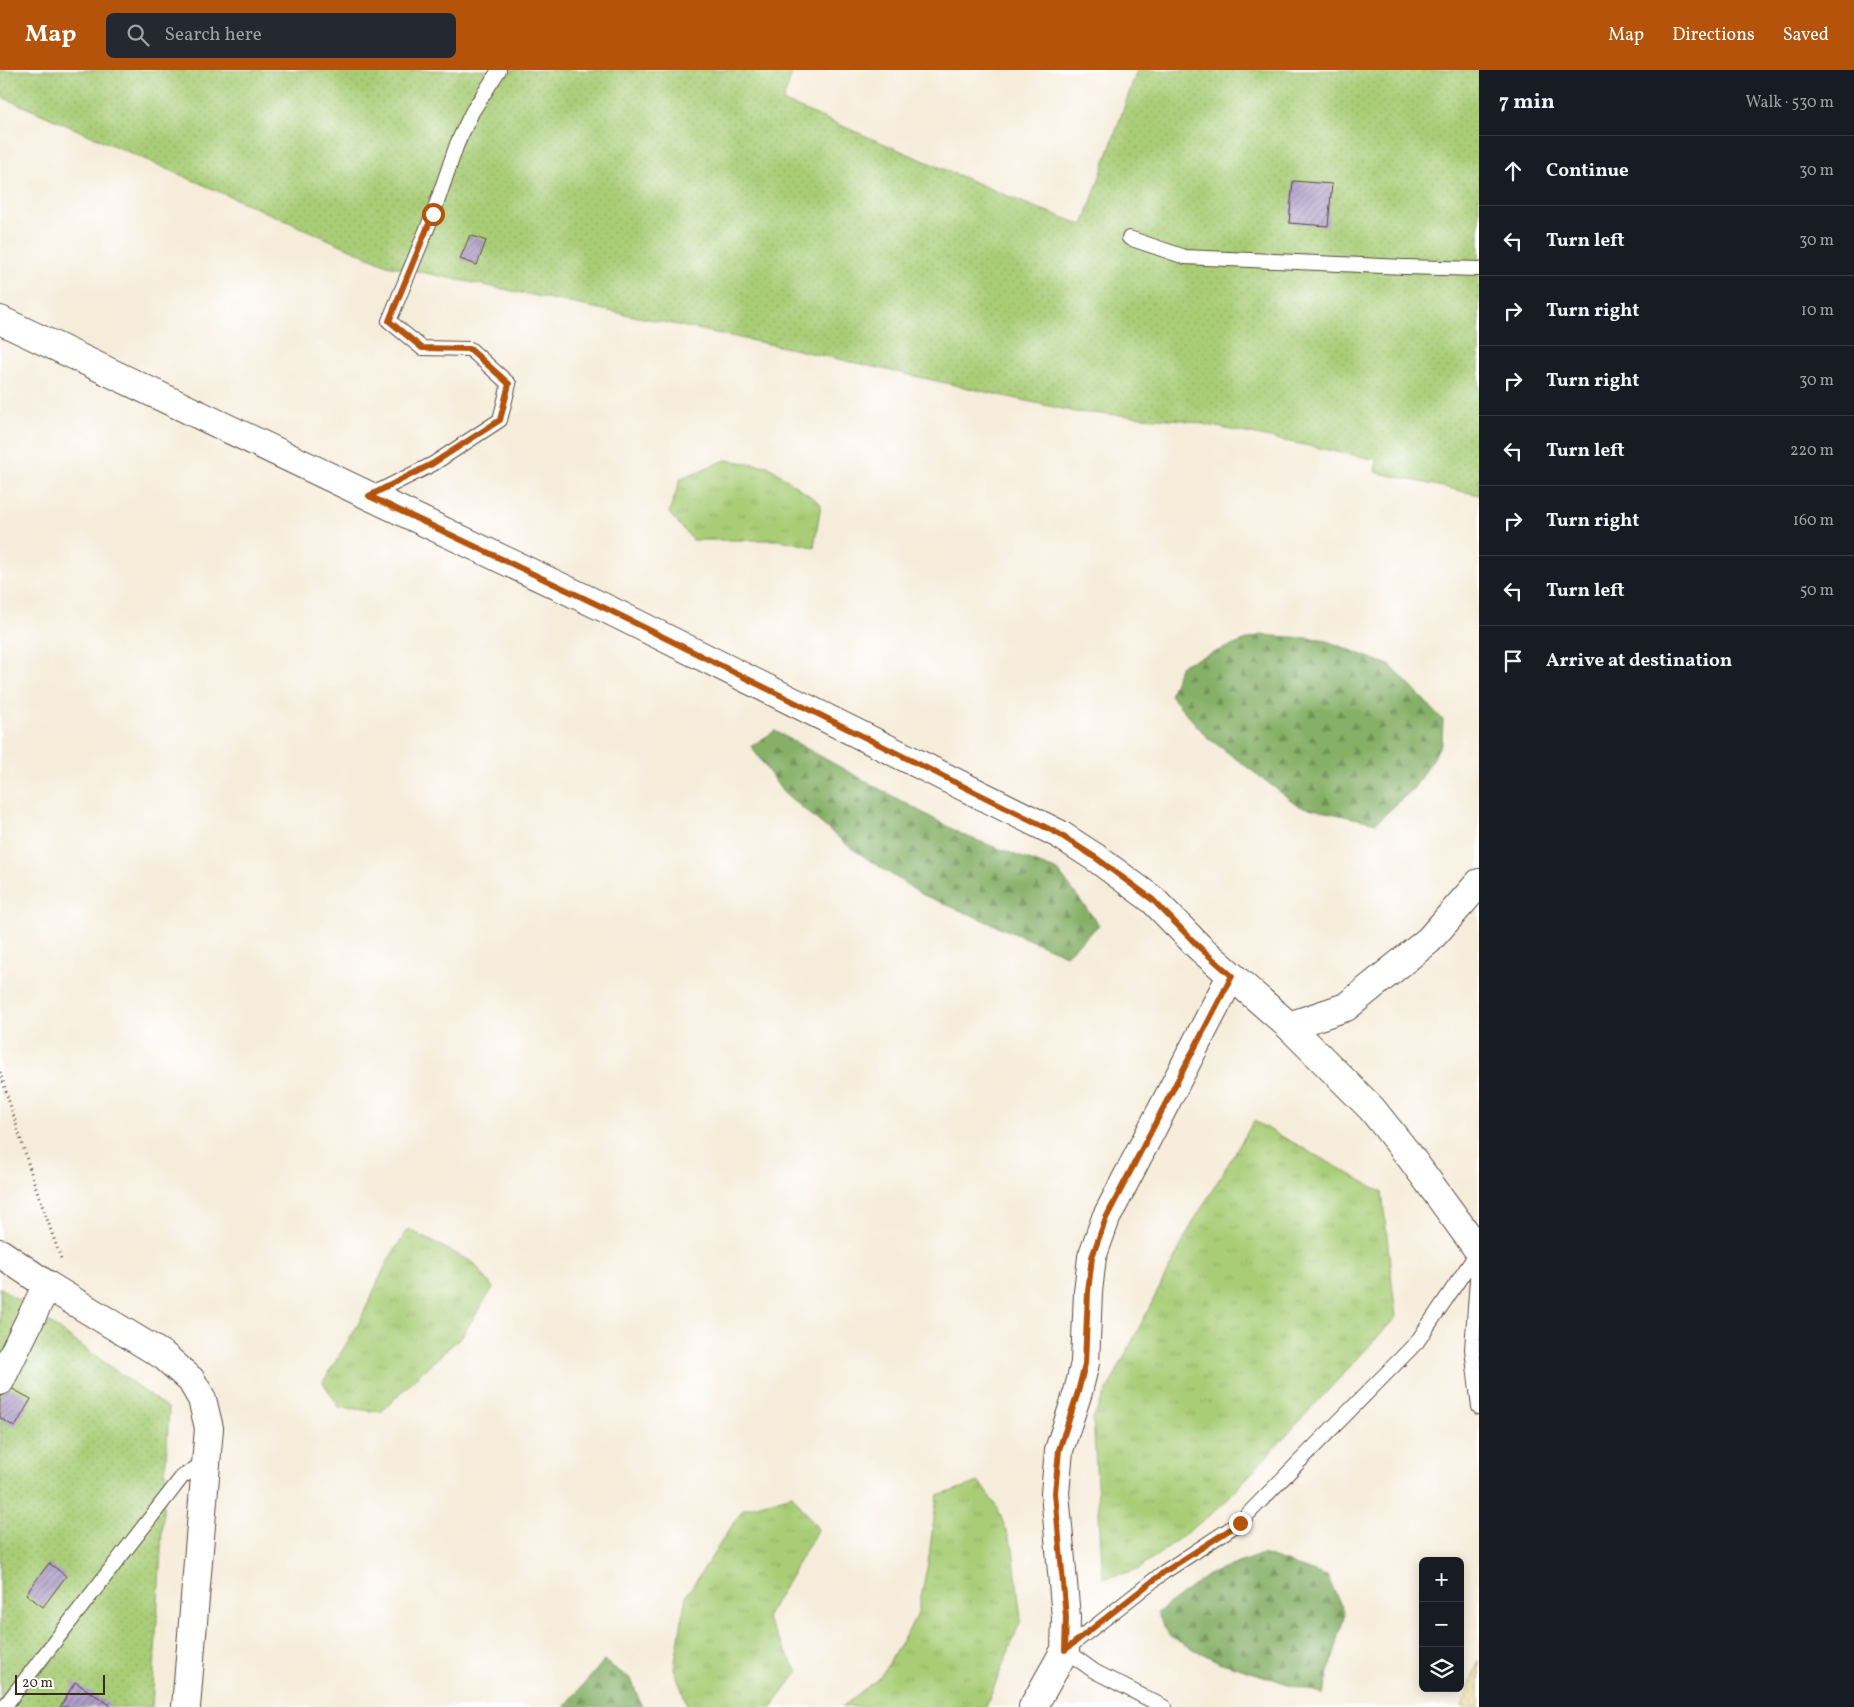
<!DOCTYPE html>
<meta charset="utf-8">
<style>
body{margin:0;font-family:Vollkorn,serif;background:#242831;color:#f1f3f6}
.controls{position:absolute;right:15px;bottom:15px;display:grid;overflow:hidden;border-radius:8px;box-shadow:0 2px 12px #0003}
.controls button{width:45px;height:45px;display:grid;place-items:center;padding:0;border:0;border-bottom:1px solid #363941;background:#171b24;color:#f1f3f6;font:25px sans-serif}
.scale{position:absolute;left:15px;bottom:12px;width:90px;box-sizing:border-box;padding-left:5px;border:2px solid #3b2a1e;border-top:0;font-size:14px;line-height:18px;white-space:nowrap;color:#3b2a1e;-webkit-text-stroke:4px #fff;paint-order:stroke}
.stop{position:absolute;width:15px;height:15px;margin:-11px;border:4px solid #b45309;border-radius:50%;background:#fff}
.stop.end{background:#b45309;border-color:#fff;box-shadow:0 1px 5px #0008}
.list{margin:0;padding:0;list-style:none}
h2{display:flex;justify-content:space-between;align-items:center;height:65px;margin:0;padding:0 20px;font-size:21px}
h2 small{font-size:16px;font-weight:400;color:#9ea1a6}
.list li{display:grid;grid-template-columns:32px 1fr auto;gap:15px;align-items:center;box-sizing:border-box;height:70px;padding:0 20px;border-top:1px solid #363941}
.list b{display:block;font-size:19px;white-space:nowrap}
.list em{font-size:16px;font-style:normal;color:#9ea1a6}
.icon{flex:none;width:28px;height:28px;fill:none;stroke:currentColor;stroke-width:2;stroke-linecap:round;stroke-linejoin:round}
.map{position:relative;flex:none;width:1479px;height:1637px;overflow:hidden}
header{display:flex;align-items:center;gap:30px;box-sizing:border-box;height:70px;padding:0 25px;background:#b45309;color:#fff}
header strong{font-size:24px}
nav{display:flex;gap:28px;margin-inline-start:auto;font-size:18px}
.search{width:350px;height:45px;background:#242831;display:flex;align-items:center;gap:12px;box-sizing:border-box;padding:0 18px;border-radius:8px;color:#9ea1a6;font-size:19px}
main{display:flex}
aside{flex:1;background:#171b24}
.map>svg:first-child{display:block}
.grass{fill:url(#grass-tufts);stroke:#727c4a}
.forest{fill:url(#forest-firs);stroke:#606d43}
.sand{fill:url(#sand-dots);stroke:#94825e}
.garden{fill:url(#garden-dots);stroke:#727c4a}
.building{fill:url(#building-hatch)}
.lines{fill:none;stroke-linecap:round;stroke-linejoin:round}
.service-casing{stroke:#57473a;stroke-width:16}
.minor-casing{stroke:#57473a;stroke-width:30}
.tertiary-casing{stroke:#57473a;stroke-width:30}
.path{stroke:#57473a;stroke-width:3;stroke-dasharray:1 4;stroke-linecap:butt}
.service{stroke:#fff;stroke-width:14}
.minor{stroke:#fff;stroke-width:28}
.tertiary{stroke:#fff;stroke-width:28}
.route{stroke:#b45309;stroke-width:6}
</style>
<header>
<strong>Map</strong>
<div class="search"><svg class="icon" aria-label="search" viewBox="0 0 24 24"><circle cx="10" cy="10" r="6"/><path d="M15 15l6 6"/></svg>Search here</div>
<nav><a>Map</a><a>Directions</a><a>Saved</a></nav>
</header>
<main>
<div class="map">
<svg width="1479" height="1637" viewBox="0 0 1479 1637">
<defs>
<pattern id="grass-tufts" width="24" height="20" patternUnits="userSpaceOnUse" patternTransform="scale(1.25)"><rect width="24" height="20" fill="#a9cd77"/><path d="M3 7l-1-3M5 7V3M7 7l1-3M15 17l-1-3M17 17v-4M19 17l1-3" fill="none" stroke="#92b066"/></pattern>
<pattern id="forest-firs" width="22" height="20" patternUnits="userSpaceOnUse" patternTransform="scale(1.25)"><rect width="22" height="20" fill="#86b068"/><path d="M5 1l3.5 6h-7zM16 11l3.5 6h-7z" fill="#6f8f55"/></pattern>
<pattern id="sand-dots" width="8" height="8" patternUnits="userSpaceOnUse" patternTransform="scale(1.25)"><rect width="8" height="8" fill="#eeda9e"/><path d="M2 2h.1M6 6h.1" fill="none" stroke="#cdbb88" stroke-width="1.8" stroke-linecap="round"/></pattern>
<pattern id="garden-dots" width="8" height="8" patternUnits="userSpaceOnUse" patternTransform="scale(1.25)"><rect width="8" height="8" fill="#a9cd77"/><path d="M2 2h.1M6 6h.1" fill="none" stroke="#92b066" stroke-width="1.8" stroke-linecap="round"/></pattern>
<pattern id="building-hatch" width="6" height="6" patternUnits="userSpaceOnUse" patternTransform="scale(1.25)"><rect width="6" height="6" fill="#b09cc7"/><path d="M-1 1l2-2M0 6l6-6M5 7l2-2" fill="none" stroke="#907fa1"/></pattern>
</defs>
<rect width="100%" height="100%" fill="#fff"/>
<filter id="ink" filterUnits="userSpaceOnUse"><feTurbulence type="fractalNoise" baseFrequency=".02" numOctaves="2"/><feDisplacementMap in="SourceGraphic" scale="10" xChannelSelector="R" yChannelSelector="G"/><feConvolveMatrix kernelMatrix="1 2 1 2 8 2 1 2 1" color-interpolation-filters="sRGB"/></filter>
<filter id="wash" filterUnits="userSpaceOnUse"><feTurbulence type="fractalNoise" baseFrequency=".0096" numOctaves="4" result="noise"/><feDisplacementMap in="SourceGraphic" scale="20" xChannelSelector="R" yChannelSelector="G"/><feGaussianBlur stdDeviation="1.12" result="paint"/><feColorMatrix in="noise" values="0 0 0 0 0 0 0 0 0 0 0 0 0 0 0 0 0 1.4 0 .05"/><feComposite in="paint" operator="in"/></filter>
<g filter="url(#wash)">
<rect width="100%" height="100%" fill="#f6ecda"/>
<path class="grass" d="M726,390L768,396L821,434L814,477L780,470H693L669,443L681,408Z
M1254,1051L1382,1122L1396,1247L1218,1439L1139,1499L1103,1509L1093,1348L1192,1154Z
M408,1159L474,1193L493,1218L461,1267L424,1300L381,1342L339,1337L323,1312L358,1255L387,1192Z
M979,1412L998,1439L1013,1479L1021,1550L986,1637H842L881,1606L917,1546L928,1493L937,1426Z
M792,1425L818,1459L766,1548L798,1602L772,1637H688L674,1598L686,1526L743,1439Z"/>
<path class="forest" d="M1260,565L1322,569L1391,596L1443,650L1442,673L1414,718L1376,753L1299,736L1207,667L1170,625L1181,595Z
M775,661L963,765L1058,801L1099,855L1066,885L921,824L851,778L782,721L751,676Z
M1262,1484L1327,1506L1345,1543L1323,1625L1219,1592L1170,1567L1157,1543L1208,1505Z
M604,1591L631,1609L642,1637H564Z"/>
<path class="sand" d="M1479,1590V1637H1462Z"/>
<path class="garden" d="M0,0H793L783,31L1024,133L1083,155L1137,0H1479V425L1375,402L1377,390L1183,350L1076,342L793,279L387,195L0,26Z
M0,1217L169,1339L152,1637H0Z"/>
<g id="blocks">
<path class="building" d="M1293,111L1332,114L1328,156L1289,153Z
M470,165L486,171L477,195L460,189Z
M7,1316L31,1329L15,1357L0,1348V1329Z
M49,1493L66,1506L43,1537L26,1524Z
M75,1612L110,1635L109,1637H60Z"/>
</g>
</g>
<g filter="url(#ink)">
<use href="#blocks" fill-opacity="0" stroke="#57473a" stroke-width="1"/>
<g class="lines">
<defs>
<path id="service" d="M1129,168L1185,187L1404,197L1479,199
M369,426L433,394L500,350L509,314L470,279L422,278L389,251L433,144L457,74L472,42L499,0
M1479,1181L1472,1279L1479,1337
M4,1637L182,1407L206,1391
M1164,1637L1094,1601L1065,1580L1164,1502L1239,1453L1417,1272L1479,1180"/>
<path id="minor" d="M1479,1181L1411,1088L1372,1039L1289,956L1346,937L1429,870L1479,813
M0,1183L47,1215L164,1286L191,1310L202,1329L209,1358L186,1637
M0,1311L47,1215
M1033,1637L1065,1580L1066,1547L1055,1423L1059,1380L1078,1322L1085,1293L1088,1222L1092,1187L1106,1148L1231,906"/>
<path id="tertiary" d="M0,250L611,541L1059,764L1096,788L1153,830L1199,877L1289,956"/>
</defs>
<use href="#service" class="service-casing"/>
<use href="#minor" class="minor-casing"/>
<use href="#tertiary" class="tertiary-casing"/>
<path class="path" d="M0,1002L33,1109L61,1189"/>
<use href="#service" class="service"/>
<use href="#minor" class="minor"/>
<use href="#tertiary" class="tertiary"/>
</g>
</g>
<g class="lines" filter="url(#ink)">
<path class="route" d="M433,144L389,251L422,278L470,279L509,314L500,350L432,394L369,426L611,541L1059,764L1096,788L1153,830L1199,877L1232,906L1106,1148L1092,1187L1088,1222L1085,1294L1078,1322L1059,1380L1055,1423L1066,1547L1065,1580L1164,1502L1240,1453"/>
</g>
</svg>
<div class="controls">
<button>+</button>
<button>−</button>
<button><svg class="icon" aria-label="layers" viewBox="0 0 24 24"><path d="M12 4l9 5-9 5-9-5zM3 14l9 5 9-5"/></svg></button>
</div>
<div class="scale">20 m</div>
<div class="stop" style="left:433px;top:144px"></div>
<div class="stop end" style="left:1240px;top:1453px"></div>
</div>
<aside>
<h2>7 min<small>Walk · 530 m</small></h2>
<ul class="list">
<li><svg class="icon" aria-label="ahead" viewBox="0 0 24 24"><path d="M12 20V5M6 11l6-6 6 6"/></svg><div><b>Continue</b></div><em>30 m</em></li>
<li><svg class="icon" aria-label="left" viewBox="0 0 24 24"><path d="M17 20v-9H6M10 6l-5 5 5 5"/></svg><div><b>Turn left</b></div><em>30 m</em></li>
<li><svg class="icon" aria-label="right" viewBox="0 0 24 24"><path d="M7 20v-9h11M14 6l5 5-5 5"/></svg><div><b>Turn right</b></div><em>10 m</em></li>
<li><svg class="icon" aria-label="right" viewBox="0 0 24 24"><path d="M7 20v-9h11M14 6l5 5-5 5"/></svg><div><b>Turn right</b></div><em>30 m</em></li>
<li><svg class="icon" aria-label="left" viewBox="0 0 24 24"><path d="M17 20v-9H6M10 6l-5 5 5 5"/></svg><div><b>Turn left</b></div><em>220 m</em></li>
<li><svg class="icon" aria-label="right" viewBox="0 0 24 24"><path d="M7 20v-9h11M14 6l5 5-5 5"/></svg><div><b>Turn right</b></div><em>160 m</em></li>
<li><svg class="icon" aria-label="left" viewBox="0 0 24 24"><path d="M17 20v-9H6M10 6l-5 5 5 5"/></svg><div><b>Turn left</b></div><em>50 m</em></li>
<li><svg class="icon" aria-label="arrive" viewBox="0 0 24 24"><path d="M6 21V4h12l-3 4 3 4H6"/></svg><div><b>Arrive at destination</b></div></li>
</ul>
</aside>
</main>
